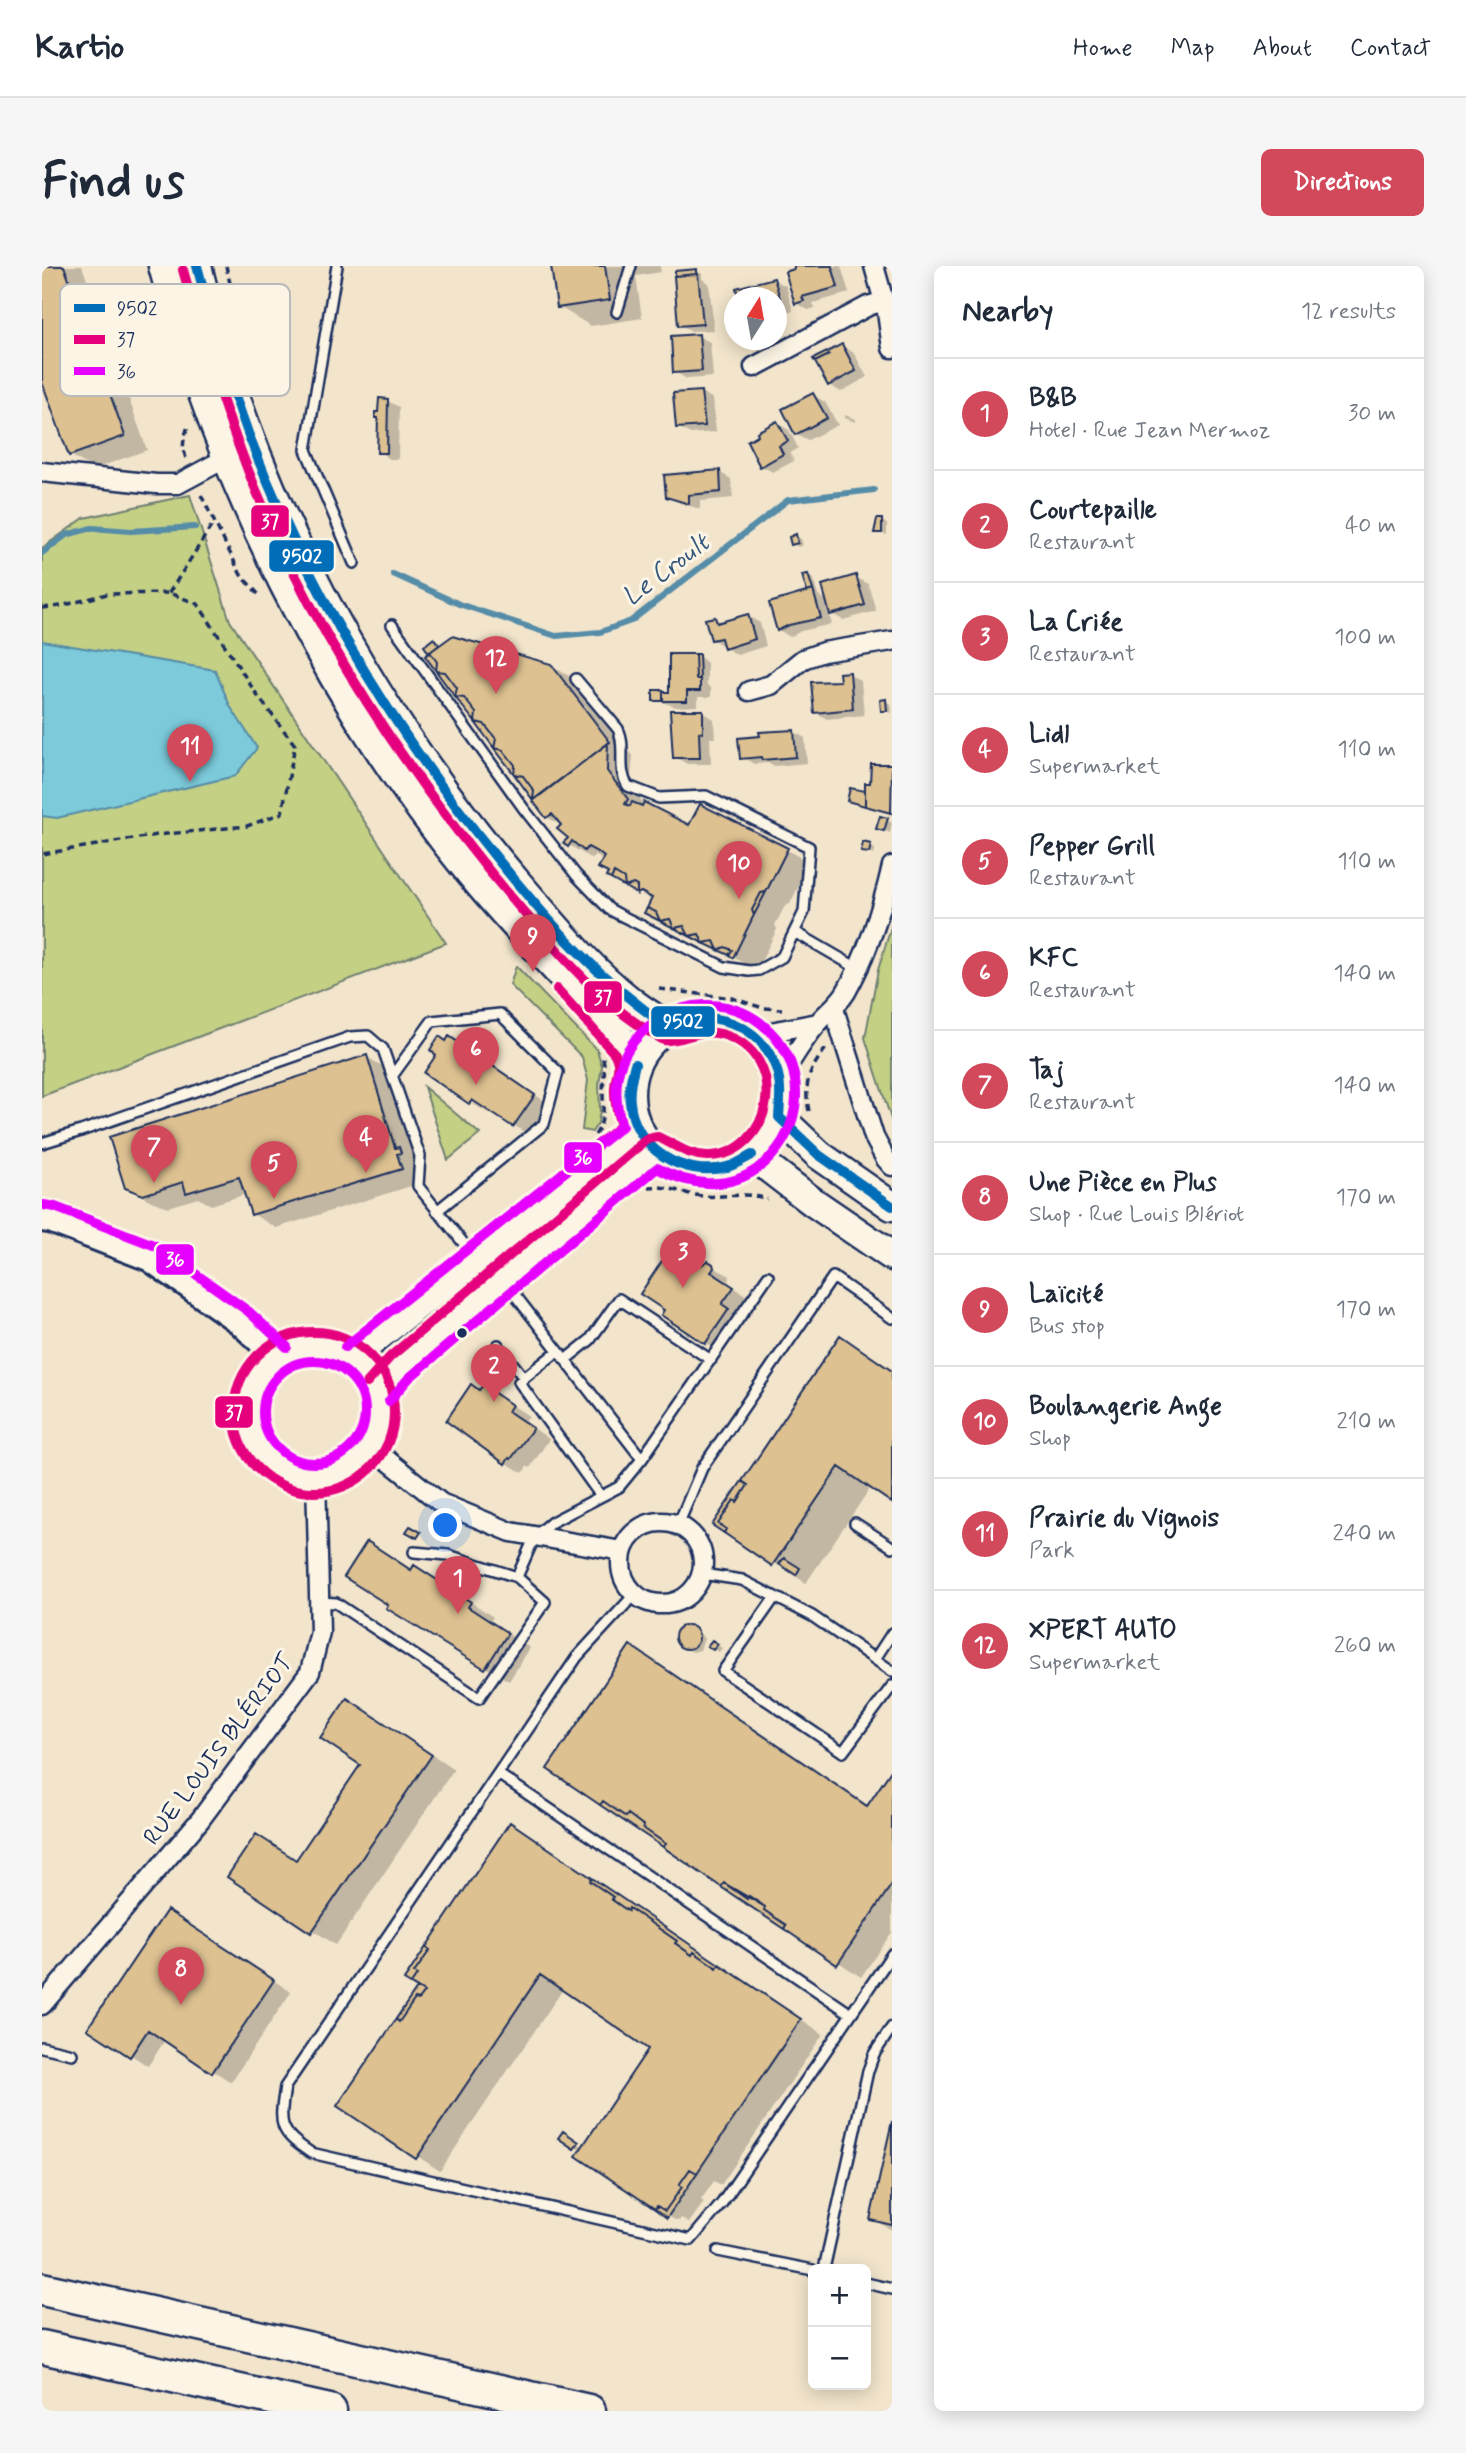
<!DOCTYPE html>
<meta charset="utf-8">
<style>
body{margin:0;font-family:Mynerve,sans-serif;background:#f6f6f7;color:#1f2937}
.controls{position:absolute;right:21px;bottom:21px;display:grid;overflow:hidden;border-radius:10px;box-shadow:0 4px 18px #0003}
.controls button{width:63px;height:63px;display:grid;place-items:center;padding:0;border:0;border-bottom:2px solid #e0e1e3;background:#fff;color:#1f2937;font:35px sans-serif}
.compass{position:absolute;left:682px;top:21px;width:63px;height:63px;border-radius:50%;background:#fff;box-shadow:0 4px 18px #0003;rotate:11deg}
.you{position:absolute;left:404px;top:1260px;width:24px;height:24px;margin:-18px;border:5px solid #fff;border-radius:50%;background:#1a73e8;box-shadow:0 0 0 10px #1a73e833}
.badge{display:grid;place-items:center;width:46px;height:46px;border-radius:50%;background:#d1495b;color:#fff;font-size:23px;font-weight:700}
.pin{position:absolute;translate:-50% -58px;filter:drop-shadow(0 2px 4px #0008)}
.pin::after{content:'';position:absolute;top:37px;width:24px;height:21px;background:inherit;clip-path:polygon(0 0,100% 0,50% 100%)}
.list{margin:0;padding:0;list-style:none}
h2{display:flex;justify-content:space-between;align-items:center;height:91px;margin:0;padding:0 28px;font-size:30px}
h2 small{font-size:23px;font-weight:400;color:#747a83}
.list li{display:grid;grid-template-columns:46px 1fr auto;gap:21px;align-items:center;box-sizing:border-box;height:112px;padding:0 28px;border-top:2px solid #e0e1e3}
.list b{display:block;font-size:26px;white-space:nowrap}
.list p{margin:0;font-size:23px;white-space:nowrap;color:#747a83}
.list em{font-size:23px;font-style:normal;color:#747a83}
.map{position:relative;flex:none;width:850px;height:2145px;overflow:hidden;border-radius:10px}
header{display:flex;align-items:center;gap:42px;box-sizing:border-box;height:98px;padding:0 35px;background:#fff;border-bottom:2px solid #e0e1e3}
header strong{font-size:33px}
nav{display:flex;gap:38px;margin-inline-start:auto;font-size:24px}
.intro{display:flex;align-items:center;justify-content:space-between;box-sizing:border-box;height:168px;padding:0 42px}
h1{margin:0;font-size:49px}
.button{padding:18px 32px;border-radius:10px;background:#d1495b;color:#fff;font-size:24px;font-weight:700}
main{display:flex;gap:42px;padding:0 42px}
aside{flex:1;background:#fff;border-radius:10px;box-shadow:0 4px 18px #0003}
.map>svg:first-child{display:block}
.green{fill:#c4d084;stroke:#708071;stroke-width:2}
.water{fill:#7ccada;stroke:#558ca8;stroke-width:2}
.shadow{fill:#0003}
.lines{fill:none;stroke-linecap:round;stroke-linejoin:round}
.stream{stroke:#558ca8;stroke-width:6}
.building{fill:#ddc191;stroke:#1b2f5e;stroke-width:2}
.lane-casing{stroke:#1b2f5e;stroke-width:14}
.street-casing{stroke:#1b2f5e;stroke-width:23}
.secondary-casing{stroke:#1b2f5e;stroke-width:30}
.primary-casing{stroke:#1b2f5e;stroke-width:33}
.highway-casing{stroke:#1b2f5e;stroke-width:37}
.path{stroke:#1b2f5e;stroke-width:3.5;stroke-dasharray:7 5;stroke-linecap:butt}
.lane{stroke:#fcf5e5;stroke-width:9}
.street{stroke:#fcf5e5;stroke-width:18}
.secondary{stroke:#fcf5e5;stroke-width:24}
.primary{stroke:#fcf5e5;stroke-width:28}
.highway{stroke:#fcf5e5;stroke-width:32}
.bus-1-casing{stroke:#fcf5e5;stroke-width:16}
.bus-2-casing{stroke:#fcf5e5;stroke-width:16}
.bus-3-casing{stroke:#fcf5e5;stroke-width:16}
.bus-1{stroke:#006db8;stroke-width:10}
.bus-2{stroke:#e5007d;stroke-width:10}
.bus-3{stroke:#e600ff;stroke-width:10}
.bus-dot{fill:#1b2f5e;stroke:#fcf5e5;stroke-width:2.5}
.labels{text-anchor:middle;stroke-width:6;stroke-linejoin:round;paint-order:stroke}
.street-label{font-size:24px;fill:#1b2f5e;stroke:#fcf5e5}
.water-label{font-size:26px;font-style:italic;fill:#33567d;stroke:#fcf5e5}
.key{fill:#fcf5e5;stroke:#b8babc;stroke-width:2}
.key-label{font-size:19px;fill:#1b2f5e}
.line-badge{stroke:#fcf5e5;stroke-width:2.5}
.badge-label{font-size:19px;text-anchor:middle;font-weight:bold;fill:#fff}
</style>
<header>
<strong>Kartio</strong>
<nav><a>Home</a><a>Map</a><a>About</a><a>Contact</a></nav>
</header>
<div class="intro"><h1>Find us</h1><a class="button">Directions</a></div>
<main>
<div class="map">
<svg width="850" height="2145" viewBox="0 0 850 2145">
<rect width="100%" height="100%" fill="#f3e5cc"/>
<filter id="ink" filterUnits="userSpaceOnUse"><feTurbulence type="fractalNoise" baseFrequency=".0143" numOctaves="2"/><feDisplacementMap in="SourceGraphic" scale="14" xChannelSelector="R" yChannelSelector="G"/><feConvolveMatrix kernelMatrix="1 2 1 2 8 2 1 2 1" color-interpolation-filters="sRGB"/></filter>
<g filter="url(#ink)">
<path class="green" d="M148,229L188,355L404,677L0,830V282L42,252Z
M850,658V856L823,772L836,704Z
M474,700L555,784L560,800L557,818L558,845L556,857L550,866L540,864L546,814L540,791L468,719Z
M382,821L438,868L406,894Z"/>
<path class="water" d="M0,375L173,404L188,440L215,482L193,510L15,552L0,550Z"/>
<path class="shadow" d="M0,0H40L105,184L52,203L28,189L0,111Z
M517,0H618L619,6L594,10L600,52L549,60L517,41Z
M754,0H799L807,27L771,37L773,42L766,44L754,37Z
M655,5L660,8V13L667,17L672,64L650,65L638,59L635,9Z
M732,14L744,20L751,45L734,51Z
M656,70L668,76L671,111L645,113L633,106Z
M800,80L812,87L825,111L799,126L787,119Z
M659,126L671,133L674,166L648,168L636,161Z
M771,129L783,136L796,159L766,174L754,168Z
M346,135L357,141L356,193H348L337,186Z
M803,149L813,153V156L803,152Z
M735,157L747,164L756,182L748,187L752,195L731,206L719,200Z
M677,206L689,213L691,232L658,235V243L638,237L626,230Z
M840,255L845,258V269L834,266Z
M754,270L759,273L761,279L756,281L751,277Z
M766,309L771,313L776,329L786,335L814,311L826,318L834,345L801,354L786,346L790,358L759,365L748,371L737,364L767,327Z
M706,350L718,357L724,380L695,389L670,373L672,352L681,357Z
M392,374L399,380L508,399L532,413L591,490L588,520L601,537L648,561L745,584L768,597L748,638L743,640L733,659L735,663L715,704L658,674L611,635L568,607L562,595L553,589L550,593L527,579L528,572L520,560L505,551L493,535L390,387Z
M657,390L665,397V419L669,422V431H656V440L635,441L613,434L621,426L629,427Z
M807,408L819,415L822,449L785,453L773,446Z
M844,435L849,438L850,447L840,444Z
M660,446L672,453L673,472H668L669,498H645L633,491Z
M751,465L763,472L765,497L733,500L727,497L712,498L700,491Z
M850,500V549L807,534L822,527Z
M845,554L850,557L848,567L836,562Z
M828,580L833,583L832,589L821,585Z
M405,777L425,783L510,840L489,870L448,844L446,847L428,836L384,806Z
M325,791L348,805L382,916L234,962L211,948L205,928L169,939L156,932L126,941L109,935L85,921Z
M650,990L688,1010L686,1017L709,1033L697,1049L704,1054L681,1087L664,1077Z
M799,1072L850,1103V1235L829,1221L764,1317L672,1259Z
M441,1121L487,1150L483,1156L507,1173L488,1202L485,1200L481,1207L464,1197L438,1125Z
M349,1291L370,1305L396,1314L451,1351L448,1356L488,1382L467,1415L443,1401Z
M644,1361L658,1367L662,1373L658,1384L651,1386L637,1379L634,1371L637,1364Z
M671,1376L680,1382L677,1386L668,1380Z
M589,1381L827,1540L850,1506V1666L819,1711L682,1620Z
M306,1434L412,1503L294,1679L187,1610L215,1570L255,1595L321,1498Z
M469,1559L492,1572L781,1768L679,1919L672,1915L659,1934L662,1936L647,1957L639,1952L637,1955L631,1953L536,1889L539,1885L519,1871L521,1868L542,1881L608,1782L521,1723L398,1905L298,1839L378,1721Z
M144,1656L249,1726L189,1816L123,1774L106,1800L89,1789Z
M850,1865V1964L830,1953Z"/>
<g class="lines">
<path class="stream" d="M0,287L24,269L50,262L89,265L153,261
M351,308L417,338L514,370L558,366L589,355L746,234L832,224"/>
</g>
<path class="building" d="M0,0H22L83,170L27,190L0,116Z
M509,0H563L568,34L515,42Z
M752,0H790L796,21L760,31L762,35L753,38L743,6L752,3Z
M655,3V8L633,10V5Z
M656,8L661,58L636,60L632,10Z
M732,12L740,39L734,40V32H697L694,22Z
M657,68L660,105L631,107L629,70Z
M800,78L814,105L786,120L773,96L787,89L785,86Z
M785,86L787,89L773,96L771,93Z
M659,125L663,160L634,162L631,127Z
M771,127L785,152L753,169L740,143Z
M337,132L346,133L345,187H335L336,152H333V146H336Z
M735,155L746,175L737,180L741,188L718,201L705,175L716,169L715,166Z
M678,204L679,226L647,229V238L624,231L622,209Z
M835,253H840V267H832Z
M754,268L756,277L749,279L747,271Z
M766,308L771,324L765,326L760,309Z
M814,309L823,339L788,349L780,319Z
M771,324L779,352L747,359L735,365L727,337Z
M706,348L713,373L682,383L679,372L669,374L663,353L673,351L675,357Z
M410,370L509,398L568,476L491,534L492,525L481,510L472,508L473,499L461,484L452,482L454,473L442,458L433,456L434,447L422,432L413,431L415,422L403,406L394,405L395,396L388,386Z
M392,372L397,379L387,387L382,380Z
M388,386L395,396L394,405L383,390Z
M627,388H653L654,413H658V425H645V435H621V426H627Z
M653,388H657L658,413H654Z
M394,405L403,406L415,422L413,431Z
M808,406L811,443L772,447L769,416L798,415L797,407Z
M611,424H621V435H611Z
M413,431L422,432L434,447L433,456Z
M844,433L845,445H839L838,434Z
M628,444H661V467L657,466L658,492H631Z
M433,456L442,458L454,473L452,482Z
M752,464L754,491L720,494L719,491L698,493L696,472L718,470L717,466Z
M566,477L565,505L586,533L583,538L588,540L590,536L600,540L602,536L647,559L658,538L746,582L724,626L719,627L710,644L712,649L691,692L687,689L690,684L683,681L676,684L672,675L661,677L657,668L647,670L642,660L632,662L628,653L618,655L614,646L605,642L610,632L599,626L595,628V620L591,618L583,621L582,613L572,607L569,613L564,611L566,607L556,602L562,591L557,587L546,581L542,585L530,575L526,581L521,577L526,572L515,563L519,559L510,548L504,552L491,535Z
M452,482L461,484L473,499L472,508Z
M829,498H850L849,547L823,540V517H828Z
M472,508L481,510L492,525L491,534Z
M808,522L823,525V540L805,535Z
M838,550L846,552L842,565L834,563Z
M821,576L829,578L827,587L819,586Z
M572,607L582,613L583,621L569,613Z
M591,618L595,620V628L583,621Z
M724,626L712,649L710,644L719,627Z
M605,642L614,646L618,655L602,647Z
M628,653L632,662L618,655Z
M642,660L647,670L632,662Z
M657,668L661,677L647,670Z
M672,675L676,684L661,677Z
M683,681L690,684L687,689L676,684Z
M397,770L404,775L407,770L493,829L471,861L430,834L427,838L382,807L394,789L388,784Z
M325,789L353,882L357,881L359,887L355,888L360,903L209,949L197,911L144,927L141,916L101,929L83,922L67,871Z
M632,977L658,995L656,997L659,999L666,995L671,998L672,1002L669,1006L692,1021L680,1038L687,1043L663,1078L619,1049L622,1044L598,1028Z
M798,1069L850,1105V1237L797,1201L730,1300L682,1267L684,1263L676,1258L692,1234L695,1236L706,1219L700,1215Z
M429,1118L437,1124L441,1119L470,1139L466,1145L491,1162L469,1193L467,1192L463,1198L404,1155Z
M700,1215L706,1219L695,1236L692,1234L676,1258L684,1263L682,1267L670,1259Z
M368,1260L379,1266L375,1272L364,1266Z
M325,1275L369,1304L372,1299L429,1336L426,1341L466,1367L443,1403L344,1342L346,1339L302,1311Z
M742,1292L758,1302L754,1309L737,1298Z
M633 1371a12 12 0 1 1 24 0a12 12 0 1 1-24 0Z
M670,1374L676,1378L671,1384L665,1380Z
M588,1379L825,1540L850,1503V1618L795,1699L742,1663L744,1659L722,1644L723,1641L707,1630L705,1633L682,1617L679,1621L621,1581L624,1578L601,1562L602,1560L586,1548L584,1551L561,1535L558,1539L505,1503Z
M305,1432L390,1489L269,1667L185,1611L214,1568L254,1594L318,1499L278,1472Z
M561,1535L584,1551L586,1548L602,1560L601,1562L624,1578L621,1581L558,1539Z
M468,1556L550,1612L548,1615L571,1631L569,1633L586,1645L587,1642L635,1675L633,1677L650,1689L652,1686L675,1702L677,1698L759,1753L655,1907L648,1903L637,1919L640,1921L623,1945L615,1940L613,1943L534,1890L606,1783L498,1709L374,1893L295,1840L354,1753L357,1756L373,1733L376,1734L382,1726L369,1718L375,1709L372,1707L388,1684L384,1681Z
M550,1612L677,1698L675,1702L652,1686L650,1689L633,1677L635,1675L587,1642L586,1645L569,1633L571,1631L548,1615Z
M682,1617L723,1641L722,1644L744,1659L742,1663L679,1621Z
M125,1644L232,1714L170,1807L106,1764L88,1791L45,1763Z
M384,1681L388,1684L372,1707L375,1709L369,1718L382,1726L376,1734L373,1733L357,1756L354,1753L375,1722L362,1714Z
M850,1855V1959L828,1954Z
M521,1865L537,1876L532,1883L516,1872Z
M648,1903L655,1907L625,1952L613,1943L615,1940L623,1945L640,1921L637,1919Z"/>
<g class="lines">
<defs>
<path id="lane" d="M295,0L264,184L312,297
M575,46L589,0
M350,359L482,543L534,609L567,643L578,649L682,701L707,705L717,704L740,691L762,646L767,581L664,530L617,532L586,520C574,503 585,481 576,463L534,413
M753,666L815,702
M351,809L390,755L458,748L516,806L502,858L395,945
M0,877L39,865L308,771L326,770L341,783L378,890L376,920L434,993
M456,1079L482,1112
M516,1085L477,1116L558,1229
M523,1094L548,1074L577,1033L669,1094
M600,1193L726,1010
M813,1257L850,1281
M636,1259L660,1202L791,1011L850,1052
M372,1286L406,1289L475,1311
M660,1308L700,1314L770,1350L850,1405
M593,1328L535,1391L243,1821C237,1859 236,1865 269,1887L649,1974L680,1937L850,1688
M733,1331L681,1405L801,1486L850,1420
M277,1336L294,1337L437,1432L503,1336L475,1311L493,1270L510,1256L577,1221L600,1193L463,1016
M833,1393L850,1367
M456,1508L809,1748
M0,1781L30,1788
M676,1985L771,2004
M782,2003L826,1805L832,1788L850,1761
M824,2017L850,2023"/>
<path id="street" d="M832,0L845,46L850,82
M712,101L826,40L842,35
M0,206L114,218H136L186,191
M707,425L729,419L761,393L781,386L850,375
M792,743L832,871L843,892L850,900
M713,769L776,757
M739,811C750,793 761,774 775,758C785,746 796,739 804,726C826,687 840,643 850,600
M329,1181L399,1237L469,1266L580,1285
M579 1297a41 41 0 1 1 82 0a41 41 0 1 1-82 0Z
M0,1739L158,1554L268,1406L278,1366L274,1212"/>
<path id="secondary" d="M0,953L8,954L107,992L198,1056L235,1091
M206 1146a66 66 0 1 1 132 0a66 66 0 1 1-132 0Z
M312,1092L596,865
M336,1126L357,1102L613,885"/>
<path id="primary" d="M121,0C180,218 284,431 428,607C477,667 533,721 585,780L593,798
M155,0C208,226 326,444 477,619C512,659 545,701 587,734C599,744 613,752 626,761
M588 828a76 76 0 1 1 152 0a76 76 0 1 1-152 0Z
M737,851L777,889L850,940
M710,889L771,936L850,990"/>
<path id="highway" d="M0,2023L547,2145
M0,2081L288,2145"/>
</defs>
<use href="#lane" class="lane-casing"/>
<use href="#street" class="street-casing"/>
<use href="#secondary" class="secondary-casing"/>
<use href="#primary" class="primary-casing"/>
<use href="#highway" class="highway-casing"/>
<path class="path" d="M184,0L190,26
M144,192C139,179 142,173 146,160
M159,229L199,309L218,330
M127,327L172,256
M0,342L19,340L65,328L127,327L156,338L215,429L253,479L240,547L205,560L115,569L0,588
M617,723L690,732L721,742L740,743
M767,845C761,816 768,803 785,781
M553,869C563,855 561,842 561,826C561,813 564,805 561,792
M606,921C625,919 641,928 660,930C683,932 703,925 725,933"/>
<use href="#lane" class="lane"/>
<use href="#street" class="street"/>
<use href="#secondary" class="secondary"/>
<use href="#primary" class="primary"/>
<use href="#highway" class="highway"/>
<defs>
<path id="bus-1" d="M155,0C170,56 186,112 206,167C265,323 352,466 457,595C509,659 557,714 626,761C634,758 644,754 652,753C688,748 722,767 734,802C740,818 738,835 737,851L777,889L850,940
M593,798C590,810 586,823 588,836C592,883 641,912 685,901C694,899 702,893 710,889"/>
<path id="bus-2" d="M141,4C157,60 173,116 193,170C256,344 359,503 479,643C521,691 564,744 622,774C641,776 654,762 679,768C751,787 731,891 665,890C644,889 634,879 616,871L605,873L348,1091L325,1117
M515,723L573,788C580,804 574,805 573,821C572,835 575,847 579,860L521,907
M192 1146a80 80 0 1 1 160 0a80 80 0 1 1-160 0Z"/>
<path id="bus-3" d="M2,939L13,941L114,980L206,1045L245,1081
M303,1081L580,860C571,831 572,800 592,775C628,730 696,725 734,772C768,813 757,873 715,903C684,925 646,919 615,902L367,1112L347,1135
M221 1146a51 51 0 1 1 102 0a51 51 0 1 1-102 0Z"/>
</defs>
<use href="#bus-1" class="bus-1-casing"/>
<use href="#bus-2" class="bus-2-casing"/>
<use href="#bus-3" class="bus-3-casing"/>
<use href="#bus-1" class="bus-1"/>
<use href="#bus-2" class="bus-2"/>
<use href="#bus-3" class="bus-3"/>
</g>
</g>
<circle class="bus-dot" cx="420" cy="1067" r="6"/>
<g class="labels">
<g class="street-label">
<text transform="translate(176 1483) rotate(-53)" y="8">RUE LOUIS BLÉRIOT</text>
</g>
<g class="water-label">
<text transform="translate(623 303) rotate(-37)" y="9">Le Croult</text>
</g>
</g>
<rect x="18" y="18" width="230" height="112" rx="10" class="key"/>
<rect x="32" y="38" width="31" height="8" fill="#006db8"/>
<rect x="32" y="69" width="31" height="9" fill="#e5007d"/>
<rect x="32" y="101" width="31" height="8" fill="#e600ff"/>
<g class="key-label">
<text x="75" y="49">9502</text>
<text x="75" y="80">37</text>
<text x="75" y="112">36</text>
</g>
<g class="line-badge">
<rect x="208" y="238" width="40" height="34" rx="7" fill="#e5007d"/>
<rect x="226" y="273" width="67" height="34" rx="7" fill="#006db8"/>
<rect x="541" y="714" width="40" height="34" rx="7" fill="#e5007d"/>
<rect x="608" y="739" width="66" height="33" rx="7" fill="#006db8"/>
<rect x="521" y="875" width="40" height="33" rx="7" fill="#e600ff"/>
<rect x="113" y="977" width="40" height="33" rx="7" fill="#e600ff"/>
<rect x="172" y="1129" width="40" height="34" rx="7" fill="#e5007d"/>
</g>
<g class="badge-label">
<text x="228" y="262">37</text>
<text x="260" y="297">9502</text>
<text x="561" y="738">37</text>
<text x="641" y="762">9502</text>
<text x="541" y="898">36</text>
<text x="133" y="1000">36</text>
<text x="192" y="1153">37</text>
</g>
</svg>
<div class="controls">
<button>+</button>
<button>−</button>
</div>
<svg class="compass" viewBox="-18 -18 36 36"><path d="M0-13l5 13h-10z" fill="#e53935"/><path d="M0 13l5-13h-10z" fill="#747a83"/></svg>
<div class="you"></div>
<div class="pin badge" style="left:416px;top:1348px">1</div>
<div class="pin badge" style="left:452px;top:1136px">2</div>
<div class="pin badge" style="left:641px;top:1022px">3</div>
<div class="pin badge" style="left:324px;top:907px">4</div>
<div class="pin badge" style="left:232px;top:933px">5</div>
<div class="pin badge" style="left:434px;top:819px">6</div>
<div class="pin badge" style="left:112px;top:917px">7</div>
<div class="pin badge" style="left:139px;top:1739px">8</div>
<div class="pin badge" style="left:491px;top:706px">9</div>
<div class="pin badge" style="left:697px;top:633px">10</div>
<div class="pin badge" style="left:148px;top:516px">11</div>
<div class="pin badge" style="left:454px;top:428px">12</div>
</div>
<aside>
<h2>Nearby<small>12 results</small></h2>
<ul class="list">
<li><span class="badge">1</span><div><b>B&amp;B</b><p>Hotel · Rue Jean Mermoz</p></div><em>30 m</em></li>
<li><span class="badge">2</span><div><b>Courtepaille</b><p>Restaurant</p></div><em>40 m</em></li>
<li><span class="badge">3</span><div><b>La Criée</b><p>Restaurant</p></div><em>100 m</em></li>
<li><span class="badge">4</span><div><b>Lidl</b><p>Supermarket</p></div><em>110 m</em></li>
<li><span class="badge">5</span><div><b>Pepper Grill</b><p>Restaurant</p></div><em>110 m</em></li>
<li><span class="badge">6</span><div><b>KFC</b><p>Restaurant</p></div><em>140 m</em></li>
<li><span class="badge">7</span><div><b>Taj</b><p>Restaurant</p></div><em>140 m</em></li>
<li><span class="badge">8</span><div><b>Une Pièce en Plus</b><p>Shop · Rue Louis Blériot</p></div><em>170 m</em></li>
<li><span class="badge">9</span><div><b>Laïcité</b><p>Bus stop</p></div><em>170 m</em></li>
<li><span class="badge">10</span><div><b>Boulangerie Ange</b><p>Shop</p></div><em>210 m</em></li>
<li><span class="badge">11</span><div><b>Prairie du Vignois</b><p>Park</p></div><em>240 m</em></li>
<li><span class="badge">12</span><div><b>XPERT AUTO</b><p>Supermarket</p></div><em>260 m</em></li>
</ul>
</aside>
</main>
